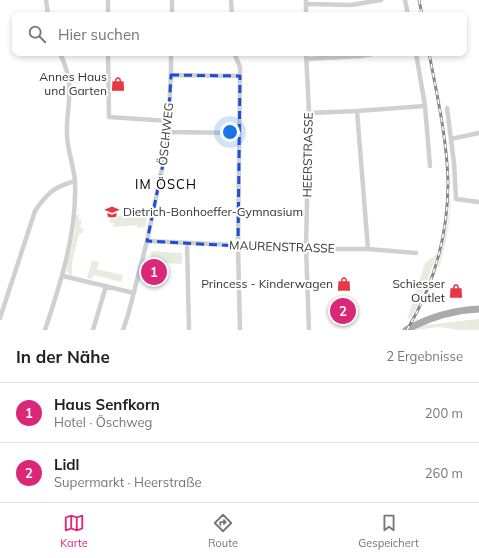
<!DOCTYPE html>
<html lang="de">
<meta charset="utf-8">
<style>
body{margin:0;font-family:Mulish,sans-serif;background:#f6f6f6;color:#222}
.you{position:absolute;left:230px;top:132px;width:14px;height:14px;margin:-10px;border:3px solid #fff;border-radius:50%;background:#1a73e8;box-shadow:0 0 0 6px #1a73e833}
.badge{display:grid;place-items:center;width:26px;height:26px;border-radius:50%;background:#db2777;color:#fff;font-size:13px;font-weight:700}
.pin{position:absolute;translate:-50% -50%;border:2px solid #fff;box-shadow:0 1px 4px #0006}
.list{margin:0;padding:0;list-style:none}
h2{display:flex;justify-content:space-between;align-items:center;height:52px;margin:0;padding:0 16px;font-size:17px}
h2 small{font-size:13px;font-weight:400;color:#767676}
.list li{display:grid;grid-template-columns:26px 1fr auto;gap:12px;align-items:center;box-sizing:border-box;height:60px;padding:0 16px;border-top:1px solid #e0e0e0}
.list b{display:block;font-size:15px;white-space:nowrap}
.list p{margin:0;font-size:13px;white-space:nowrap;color:#767676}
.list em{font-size:13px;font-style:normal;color:#767676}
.icon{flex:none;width:22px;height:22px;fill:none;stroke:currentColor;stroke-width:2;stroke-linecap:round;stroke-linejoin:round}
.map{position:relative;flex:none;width:479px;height:330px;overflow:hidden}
.search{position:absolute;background:#fff;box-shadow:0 2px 6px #0003;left:12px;right:12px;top:12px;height:44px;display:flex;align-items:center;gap:10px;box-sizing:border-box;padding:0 14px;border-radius:8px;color:#767676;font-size:15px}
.sheet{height:172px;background:#fff}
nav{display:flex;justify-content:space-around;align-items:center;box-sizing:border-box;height:56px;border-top:1px solid #e0e0e0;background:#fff;font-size:11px;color:#767676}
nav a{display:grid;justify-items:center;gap:2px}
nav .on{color:#db2777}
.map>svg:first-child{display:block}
.green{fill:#e6ecdf}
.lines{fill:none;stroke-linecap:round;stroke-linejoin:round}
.minor{stroke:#d0d0d0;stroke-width:4.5}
.primary{stroke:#ababab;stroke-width:7}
.rail-casing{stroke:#888;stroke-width:3}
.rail{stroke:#fff;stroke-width:1.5;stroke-dasharray:4.5;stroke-linecap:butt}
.marked{fill:none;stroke:#1d4ed8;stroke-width:3;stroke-dasharray:8 5;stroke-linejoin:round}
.labels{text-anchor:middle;stroke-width:4;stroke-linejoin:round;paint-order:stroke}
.poi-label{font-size:12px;fill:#333;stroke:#fff;text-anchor:end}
.street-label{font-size:12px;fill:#333;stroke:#fff}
.neighbourhood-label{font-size:13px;letter-spacing:1px;fill:#000;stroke:#fff}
</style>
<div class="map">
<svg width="479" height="330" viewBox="0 0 479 330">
<rect width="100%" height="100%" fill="#fff"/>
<path class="green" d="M450,199H451C450,222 446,245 439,268L438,267L448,222Z
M76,215H79L78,219L82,220L80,227L83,228L82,234L79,233L72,263V276L67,272V268L75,232Z
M111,216H148L145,227L137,228V225L113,227L114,223L109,222Z
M151,251L182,253V264L150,262Z
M437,254C432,266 417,314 409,319L408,317L425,263Z
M92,260L99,262L97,269L123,275L121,282L94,275L92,279L87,278Z
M479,319V330H459L440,327L414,330L425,325Z"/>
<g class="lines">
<path class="minor" d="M46,0L48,15
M231,0L232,15
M405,0L408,15
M306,4L351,5L381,0
M108,15V0
M172,15V0
M306,15V0
M108,53L109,117L169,121
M234,53L240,67V76L238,246L240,330
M306,53L309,113L306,248L309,330
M416,53L425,106L430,166
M306,59L361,56L377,53
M171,75L240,76
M447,108L454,163L456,199L479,202
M357,111L368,249
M309,113L357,111L425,106
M168,132L240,133
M451,139L479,133
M147,241L302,248L313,249H368L416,253
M187,244L189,330
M63,276L134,293
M0,318L35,211C47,193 54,187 75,181
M45,330C61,282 77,233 75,182C74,166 67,150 67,134C66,117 71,99 69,82C68,72 64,62 60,53
M93,330L106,286
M123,330L128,315L147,241L167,145L171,75V53"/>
<path class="primary" d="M406,330C428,318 454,310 479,309"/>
<defs>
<path id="rail" d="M419,0L422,15
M407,330C434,285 448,234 448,182C447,139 437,95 429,53"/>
</defs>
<use href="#rail" class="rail-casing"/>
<use href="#rail" class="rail"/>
</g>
<path class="marked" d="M171,75L240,76L238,246L147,241L167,145Z"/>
<defs>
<symbol id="shop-bare" viewBox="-9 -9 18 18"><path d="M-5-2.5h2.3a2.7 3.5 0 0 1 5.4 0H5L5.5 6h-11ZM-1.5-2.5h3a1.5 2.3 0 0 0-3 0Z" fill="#e63946" stroke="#fff" stroke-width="2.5" paint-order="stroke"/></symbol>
<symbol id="school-bare" viewBox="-9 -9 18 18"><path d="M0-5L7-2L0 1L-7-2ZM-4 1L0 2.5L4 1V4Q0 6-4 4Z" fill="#e63946" stroke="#fff" stroke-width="2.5" paint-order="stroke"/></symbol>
</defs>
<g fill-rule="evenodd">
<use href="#shop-bare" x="108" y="74" width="20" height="20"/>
<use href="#school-bare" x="102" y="202" width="20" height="20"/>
<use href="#shop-bare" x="334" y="274" width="20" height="20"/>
<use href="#shop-bare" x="446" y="281" width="20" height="20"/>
</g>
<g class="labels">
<g class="poi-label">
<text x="107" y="81">Annes Haus<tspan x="107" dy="14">und Garten</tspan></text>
<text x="123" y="216" text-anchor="start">Dietrich-Bonhoeffer-Gymnasium</text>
<text x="333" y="288">Princess - Kinderwagen</text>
<text x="445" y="288">Schiesser<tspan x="445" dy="14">Outlet</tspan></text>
</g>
<g class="street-label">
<text transform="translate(166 134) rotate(-84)" y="4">ÖSCHWEG</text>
<text transform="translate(308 155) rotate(-89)" y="4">HEERSTRASSE</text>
<text transform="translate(282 247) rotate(2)" y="4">MAURENSTRASSE</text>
</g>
<g class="neighbourhood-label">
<text x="166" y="189">IM ÖSCH</text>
</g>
</g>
</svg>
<div class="you"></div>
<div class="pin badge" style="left:154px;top:272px">1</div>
<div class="pin badge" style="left:343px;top:311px">2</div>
<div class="search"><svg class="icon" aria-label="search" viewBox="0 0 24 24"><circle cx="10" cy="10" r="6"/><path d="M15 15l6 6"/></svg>Hier suchen</div>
</div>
<section class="sheet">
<h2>In der Nähe<small>2 Ergebnisse</small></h2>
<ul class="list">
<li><span class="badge">1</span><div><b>Haus Senfkorn</b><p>Hotel · Öschweg</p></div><em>200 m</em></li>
<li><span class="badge">2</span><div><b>Lidl</b><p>Supermarkt · Heerstraße</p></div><em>260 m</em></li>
</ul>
</section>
<nav>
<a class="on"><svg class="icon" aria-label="map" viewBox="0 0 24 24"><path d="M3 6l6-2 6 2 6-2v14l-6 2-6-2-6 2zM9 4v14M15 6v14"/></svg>Karte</a>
<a><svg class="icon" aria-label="directions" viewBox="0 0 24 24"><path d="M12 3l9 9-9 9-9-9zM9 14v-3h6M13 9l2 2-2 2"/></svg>Route</a>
<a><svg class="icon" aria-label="saved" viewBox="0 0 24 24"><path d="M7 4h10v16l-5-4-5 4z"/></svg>Gespeichert</a>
</nav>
